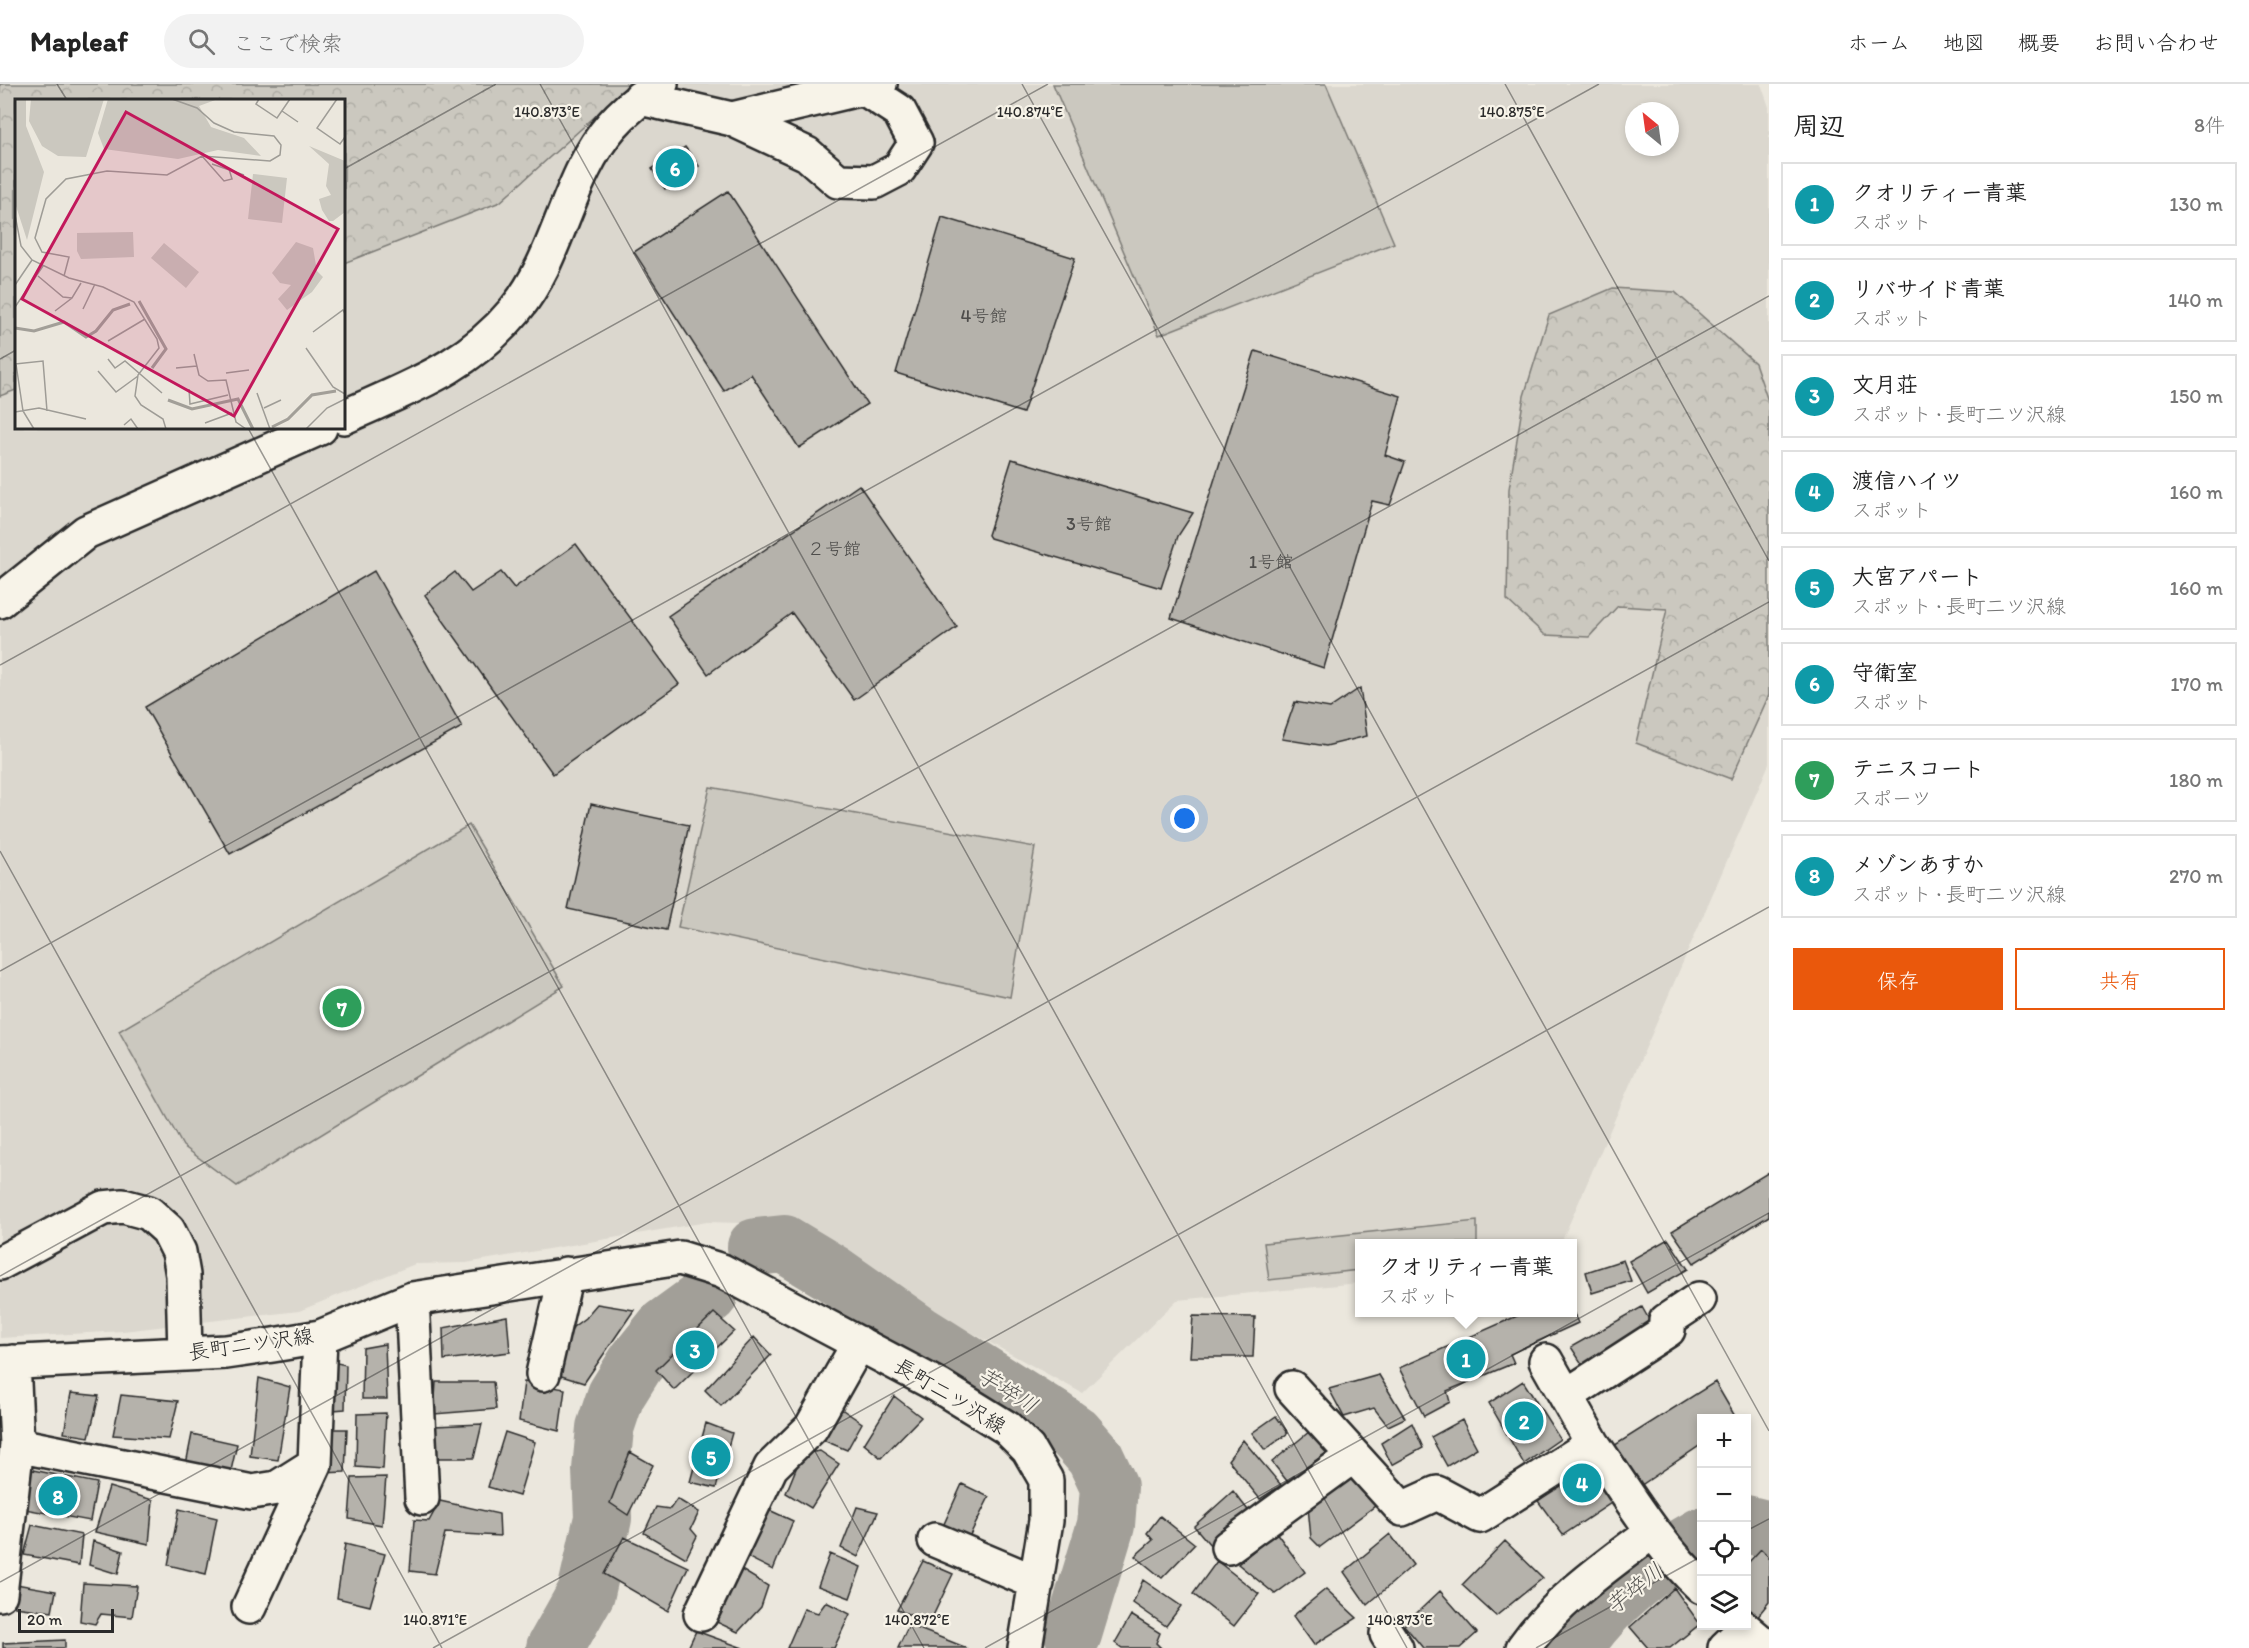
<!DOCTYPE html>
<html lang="ja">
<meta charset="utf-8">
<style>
body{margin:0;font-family:Itim,"Klee One",sans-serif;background:#f2f2f2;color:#222}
.controls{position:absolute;right:18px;bottom:18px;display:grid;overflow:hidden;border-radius:0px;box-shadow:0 3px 9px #0003}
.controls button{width:54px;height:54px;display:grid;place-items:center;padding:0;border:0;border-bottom:2px solid #e0e0e0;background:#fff;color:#222;font:30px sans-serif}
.compass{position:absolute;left:1625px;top:18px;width:54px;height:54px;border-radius:50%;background:#fff;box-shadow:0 3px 9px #0003;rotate:331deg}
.scale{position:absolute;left:18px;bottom:15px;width:96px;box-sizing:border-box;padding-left:6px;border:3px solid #2b2b2b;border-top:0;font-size:16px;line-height:21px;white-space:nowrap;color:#2b2b2b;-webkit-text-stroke:4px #f7f3e8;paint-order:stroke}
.you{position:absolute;left:1185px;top:735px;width:21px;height:21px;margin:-15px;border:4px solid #fff;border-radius:50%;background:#1a73e8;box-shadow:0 0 0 9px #1a73e833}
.badge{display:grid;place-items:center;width:39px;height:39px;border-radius:50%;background:#ea580c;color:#fff;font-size:20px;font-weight:700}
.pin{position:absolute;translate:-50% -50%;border:3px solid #fff;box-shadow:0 2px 6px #0006}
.popup{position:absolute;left:1355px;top:1155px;width:222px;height:78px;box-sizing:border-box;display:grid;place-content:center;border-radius:0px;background:#fff;filter:drop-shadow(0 2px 4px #0005);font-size:20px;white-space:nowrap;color:#767676}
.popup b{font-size:22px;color:#222}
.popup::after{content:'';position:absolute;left:50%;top:100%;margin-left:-12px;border:12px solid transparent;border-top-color:#fff}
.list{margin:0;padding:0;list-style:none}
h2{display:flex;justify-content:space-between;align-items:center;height:78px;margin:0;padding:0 24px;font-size:26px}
h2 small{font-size:20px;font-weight:400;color:#767676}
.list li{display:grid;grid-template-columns:39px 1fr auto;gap:18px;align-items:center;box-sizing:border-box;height:84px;margin:0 12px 12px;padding:0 12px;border:2px solid #e0e0e0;border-radius:0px}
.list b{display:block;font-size:22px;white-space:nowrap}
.list p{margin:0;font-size:20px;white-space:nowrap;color:#767676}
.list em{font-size:20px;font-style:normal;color:#767676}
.actions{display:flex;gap:12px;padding:18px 24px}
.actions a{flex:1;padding:14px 0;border:2px solid #ea580c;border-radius:0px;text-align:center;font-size:21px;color:#ea580c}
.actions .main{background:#ea580c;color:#fff}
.icon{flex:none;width:33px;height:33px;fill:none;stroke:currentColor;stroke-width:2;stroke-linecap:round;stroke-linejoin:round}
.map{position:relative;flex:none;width:1769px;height:1564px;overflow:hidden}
header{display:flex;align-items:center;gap:36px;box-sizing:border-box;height:84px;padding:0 30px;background:#fff;border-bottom:2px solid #e0e0e0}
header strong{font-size:28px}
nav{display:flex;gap:33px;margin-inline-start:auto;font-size:21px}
.search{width:420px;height:54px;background:#f2f2f2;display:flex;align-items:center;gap:15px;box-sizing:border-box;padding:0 21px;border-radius:33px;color:#767676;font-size:22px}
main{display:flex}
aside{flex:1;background:#fff}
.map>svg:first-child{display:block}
.built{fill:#dbd7ce;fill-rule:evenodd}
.forest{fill:url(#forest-crowns);stroke:#7b7a75;stroke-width:1.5}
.green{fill:#cbc8bf;stroke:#7b7a75;stroke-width:1.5}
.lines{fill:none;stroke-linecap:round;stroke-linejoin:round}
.river{stroke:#a29f98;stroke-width:58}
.building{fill:#b5b2ab;stroke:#2b2b2b;stroke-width:1.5}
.minor-casing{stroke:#2b2b2b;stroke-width:38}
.minor{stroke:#f7f3e8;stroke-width:33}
.ticks{fill:none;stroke:#2b2b2b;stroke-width:1.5;stroke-opacity:0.45}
.labels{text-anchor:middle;stroke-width:4.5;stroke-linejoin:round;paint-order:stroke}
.number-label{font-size:18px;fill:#4e4d4b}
.street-label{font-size:21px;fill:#2b2b2b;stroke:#f7f3e8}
.water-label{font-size:22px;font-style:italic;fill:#555451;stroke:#f7f3e8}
.inset-river{fill:none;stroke:#a29f98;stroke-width:3}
.inset-road{fill:none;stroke:#9e9c96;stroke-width:1.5}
.view{fill:#c2185b;fill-opacity:0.15;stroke:#c2185b;stroke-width:3}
.inset-edge{fill:none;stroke:#2b2b2b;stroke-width:3}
.ticks-label{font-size:15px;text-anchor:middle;fill:#2b2b2b;stroke:#f7f3e8;stroke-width:4.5;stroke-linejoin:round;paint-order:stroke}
</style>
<header>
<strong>Mapleaf</strong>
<div class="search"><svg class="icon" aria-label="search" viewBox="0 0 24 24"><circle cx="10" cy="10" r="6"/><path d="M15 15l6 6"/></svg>ここで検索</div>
<nav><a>ホーム</a><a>地図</a><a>概要</a><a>お問い合わせ</a></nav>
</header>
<main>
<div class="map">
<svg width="1769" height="1564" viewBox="0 0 1769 1564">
<defs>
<pattern id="forest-crowns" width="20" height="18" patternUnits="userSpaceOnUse" patternTransform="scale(1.5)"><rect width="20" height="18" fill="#cbc8bf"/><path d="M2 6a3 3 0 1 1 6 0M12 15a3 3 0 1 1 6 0" fill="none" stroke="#aeaca4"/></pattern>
</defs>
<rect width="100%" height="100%" fill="#ebe7dd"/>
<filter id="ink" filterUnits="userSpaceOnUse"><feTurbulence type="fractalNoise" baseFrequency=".0167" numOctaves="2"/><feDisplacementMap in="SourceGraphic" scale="12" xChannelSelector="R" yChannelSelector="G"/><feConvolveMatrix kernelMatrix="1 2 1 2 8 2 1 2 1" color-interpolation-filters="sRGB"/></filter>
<g filter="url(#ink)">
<path class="built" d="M0,0H1761L1769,23V680L1561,1159L1360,1160L1359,1199L1177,1216L1082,1309L773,1140L707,1138L466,1179L415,1180L299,1227L123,1247L0,1254ZM16,16H344V344H16ZM1634,27H1670V63H1634Z"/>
<path class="forest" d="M0,0H631L500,118L344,179V16H16V306L0,312Z
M1613,204L1675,208L1755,279L1769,320V611L1731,695L1636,659L1667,525L1618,522L1589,553L1545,551L1507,516L1509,405L1524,312L1549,231Z"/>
<path class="green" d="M1053,0H1326L1394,159L1159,251Z
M710,703L1035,763L1010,913L678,843Z
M469,741L564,902L237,1102L183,1062L119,947Z
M1477,1137V1159L1360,1160L1359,1186L1269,1196L1264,1159Z"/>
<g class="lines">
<path class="river" d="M756,1163L784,1160L832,1189L919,1250L1051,1333L1075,1350L1095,1373L1109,1403L1106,1441L1073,1550
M1746,1440L1769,1446
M555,1564L586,1509L603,1434L601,1386L605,1344L616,1311L636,1279L665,1243L709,1211
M1574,1564C1605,1517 1652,1480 1702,1452"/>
</g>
<path class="building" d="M685,63L699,82L665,105L652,85Z
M728,107L867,320L799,364L751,290L724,307L634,168Z
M942,133L1075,174L1023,329L896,289Z
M1255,267L1401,312L1385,371L1405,378L1390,421L1372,417L1324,584L1171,534Z
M1012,375L1193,429L1178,452L1161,504L990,454L988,451Z
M859,401L957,543L854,616L792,529L708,590L668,532Z
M576,460L679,600L553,690L425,511L455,488L471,508L501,488L514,504Z
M374,487L462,643L230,770L145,623Z
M1360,604L1367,652L1326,662L1282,655L1295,618L1330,624Z
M591,720L689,741L666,846L568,825Z
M1769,1088V1132L1694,1179L1672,1147Z
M1668,1155L1688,1185L1647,1209L1629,1177Z
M1623,1176L1631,1197L1592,1209L1586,1188Z
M597,1220L634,1226L584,1299L555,1290L573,1243L585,1234Z
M1642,1223L1652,1241L1586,1286L1571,1263Z
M1573,1227L1578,1239L1510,1270L1514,1279L1447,1307L1450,1318L1424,1332L1399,1284L1526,1228Z
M714,1229L734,1247L674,1306L656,1286Z
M507,1232L510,1268L444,1276L443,1244Z
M1193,1232L1255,1233L1253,1273H1190Z
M754,1253L771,1271L721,1322L705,1306Z
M385,1260L387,1315H362L363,1264Z
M324,1276L346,1281L345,1325L321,1327Z
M1379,1291L1405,1334L1388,1342L1374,1324L1344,1333L1329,1305Z
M259,1294L290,1303L278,1376L250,1372Z
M1523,1297L1560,1355L1524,1380L1489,1319Z
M436,1298H493L496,1325L434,1330Z
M524,1298L565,1305L559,1347L519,1337Z
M1715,1298L1736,1334H1702V1360L1637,1404L1612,1363Z
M71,1309L99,1312L89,1353L64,1349Z
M121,1311L178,1317L169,1355L113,1351Z
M894,1312L921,1333L881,1374L864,1360Z
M834,1320L862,1339L847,1366L818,1354Z
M386,1329L383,1385L356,1383L357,1330Z
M1276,1332L1288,1349L1265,1366L1252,1349Z
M1462,1336L1477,1364L1447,1382L1431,1353Z
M706,1339L732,1349L716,1404L690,1398Z
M1412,1339L1423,1364L1392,1381L1381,1359Z
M482,1340L474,1374H433L434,1342Z
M1315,1343L1333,1364L1287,1397L1272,1378Z
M323,1345H347L345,1388L322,1389Z
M505,1348L535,1358L519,1412L488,1403Z
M192,1350L237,1360L230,1391L185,1385Z
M1243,1356L1281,1401L1260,1415L1228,1376Z
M820,1367L839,1380L811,1424L786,1409L802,1370Z
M630,1368L653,1381L628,1431L610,1419Z
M1588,1380L1614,1417L1563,1451L1538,1417Z
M28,1385L97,1399L90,1437L19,1424Z
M1355,1390L1379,1419L1320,1463L1311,1454L1308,1423Z
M386,1393L382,1441L349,1435L352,1394Z
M962,1400L989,1413L965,1461L939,1451Z
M109,1403L153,1416L149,1460L95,1448Z
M1233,1407L1251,1430L1211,1462L1194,1442Z
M677,1415L699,1428L691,1445L697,1452L686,1474L644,1449L656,1423L670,1425Z
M440,1417L499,1430L500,1452L445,1449L435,1490L410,1487L414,1436L429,1437Z
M857,1423L878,1428L858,1473L841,1464Z
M179,1425L217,1434L206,1490L168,1481Z
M767,1425L793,1437L773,1486L743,1471Z
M1160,1432L1195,1460L1162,1494L1135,1472L1153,1456L1147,1449Z
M32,1441L82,1451L79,1481L24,1471Z
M1276,1448L1305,1488L1275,1510L1238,1480Z
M1390,1450L1413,1481L1367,1521L1344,1488Z
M624,1453L688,1483L668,1527L604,1490Z
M93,1457L123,1467L118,1490L89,1481Z
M1505,1457L1543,1494L1496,1532L1462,1501Z
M345,1460L385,1470L370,1522L337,1514Z
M1761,1465L1769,1473V1518L1757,1533L1746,1525V1481Z
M830,1470L861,1483L850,1514L818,1502Z
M923,1477L953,1490L930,1538L897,1526Z
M1217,1477L1259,1510L1234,1542L1193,1510Z
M735,1482L768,1502L761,1523L738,1548L708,1534Z
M1143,1496L1181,1522L1166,1542L1133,1519Z
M83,1499L137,1502L132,1533L101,1530L95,1540L80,1537Z
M16,1500L56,1507L52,1528L15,1523Z
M1674,1504L1700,1540L1670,1564H1648L1630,1543Z
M1326,1505L1357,1534L1314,1561L1293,1532Z
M1440,1507L1477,1549L1460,1564H1423L1404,1541Z
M826,1518L850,1530L834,1564H787L804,1525L818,1529Z
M1131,1531L1160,1549L1156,1559L1161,1564H1122L1115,1559Z
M909,1541L967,1564H898Z
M696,1547L743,1564H688Z
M65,1556V1564H3V1559Z"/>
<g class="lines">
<defs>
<path id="minor" d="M640,14L732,35L807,70L838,97L874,98L899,85L916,59L899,27L862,3
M732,35L880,0
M344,333C410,303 467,284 515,226C560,172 566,94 612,41C626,25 643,12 661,0
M0,517L86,448L320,344
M0,1179L103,1124L123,1122L149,1129L168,1146L179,1168L183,1191L185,1270
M412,1215L422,1414
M1546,1277L1593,1360
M0,1279L226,1268L273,1261L320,1253L412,1215L680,1174L722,1187L939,1302L1007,1344L1028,1365L1046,1396V1437L1025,1564
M543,1290L566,1190
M1292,1304L1402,1425L1437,1409L1480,1432L1593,1360C1627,1409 1658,1462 1702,1503
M1566,1312L1668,1246L1666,1237L1699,1215
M17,1361L252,1408L277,1404L315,1380
M935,1456L1037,1499
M1228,1463L1353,1372
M0,1510L17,1361L13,1278
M249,1523L315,1380L320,1253
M701,1530L771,1383L811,1344L859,1259
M1742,1542L1768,1564
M1387,1550L1396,1564
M1523,1564C1557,1516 1606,1482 1653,1447
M1725,1564L1745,1545"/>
</defs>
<use href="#minor" class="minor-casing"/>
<use href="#minor" class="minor"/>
</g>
</g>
<path class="ticks" d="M57,0L67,16M540,0L1407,1564M1022,0L1769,1347M1505,0L1769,477M344,85L496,0M0,275L16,266M248,344L924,1564M0,581L1048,0M0,767L442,1564M0,887L1599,0M0,1192L1769,212M1746,1447L1769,1435M0,1498L1769,518M433,1564L1769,823M985,1564L1769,1129M1536,1564L1702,1472"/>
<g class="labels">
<g class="number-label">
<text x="984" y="238">4号館</text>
<text x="1089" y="446">3号館</text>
<text x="834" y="471">２号館</text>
<text x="1271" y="484">1号館</text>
</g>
<g class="street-label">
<text transform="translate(251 1260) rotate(-8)" y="7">長町二ツ沢線</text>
<text transform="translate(950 1312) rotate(31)" y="7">長町二ツ沢線</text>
</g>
<g class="water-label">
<text transform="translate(1008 1306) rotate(32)" y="8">芋埣川</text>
<text transform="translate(1634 1504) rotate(-39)" y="8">芋埣川</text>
</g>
</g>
<g transform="translate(15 15)">
<rect width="330" height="330" fill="#ebe7dd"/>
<path d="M0,0H11V27L29,73L12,141L0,104ZM93,0H203L184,7L196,28L229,39L246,57L203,51L163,60L89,50L83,34ZM294,47L330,62V113L318,122H314L307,111L304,100L316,96L311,87L314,65ZM281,143L298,149L302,172L308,178L297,193L272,211L263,200L276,186L265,184L257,174Z" fill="#cbc8bf"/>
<path d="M16,0H89L71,58L43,57L27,47L14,22ZM238,75L272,79L267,124L233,120ZM118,133L119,158L66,160L62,152V134ZM149,144L184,173L171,189L136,159Z" fill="#cbc8bf"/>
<path class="inset-river" d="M124,202L151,250L137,269M0,229L19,232L49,223L71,238L81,232L98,211L115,205M153,301L177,310L223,300L238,330M257,328L273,320L297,296L321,292"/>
<path class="inset-road" d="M244,0L241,5L262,19L275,0M322,0L302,29L325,45L330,38M267,12L283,23M187,57L209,82L217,80L214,70M197,65L229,76M0,116L6,147L17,161L54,179L88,188L119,203L142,240L144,249L123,276L120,297L126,306L148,320L151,330M23,177L48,198L57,199M49,177L54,158L27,153L20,139L31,100L51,80L92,72L152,76L187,57L255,62L265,56L266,46L259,37L219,33L199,24L182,9L157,0M0,186L17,161M0,208L28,167M68,210L80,185M40,212L57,199L66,184M298,233L328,211L330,215M93,242L130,220M291,249L318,288L330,295M179,255L184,276L193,282L211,281L221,323L231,330M93,260L100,269L110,262L147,294M0,265L28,262L32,312M1,265L8,312L19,330M161,269L182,267M83,272L101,293L123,277M211,274L234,271M174,290L175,305L213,296M242,294L255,330M249,309L266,301M0,313L24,309L71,320M190,324L217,314M109,326L116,320L123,330M291,330L312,309L330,300"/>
<path class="view" d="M111,13L323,130L219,317L7,200Z"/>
<rect width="330" height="330" class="inset-edge"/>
</g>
<g class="ticks-label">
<text x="547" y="33">140.873°E</text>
<text x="1030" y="33">140.874°E</text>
<text x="1512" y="33">140.875°E</text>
<text x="435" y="1541">140.871°E</text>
<text x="917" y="1541">140.872°E</text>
<text x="1400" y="1541">140.873°E</text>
</g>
</svg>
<div class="controls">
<button>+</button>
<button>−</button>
<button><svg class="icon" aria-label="locate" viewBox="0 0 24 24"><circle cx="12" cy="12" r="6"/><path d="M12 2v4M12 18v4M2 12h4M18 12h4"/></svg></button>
<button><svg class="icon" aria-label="layers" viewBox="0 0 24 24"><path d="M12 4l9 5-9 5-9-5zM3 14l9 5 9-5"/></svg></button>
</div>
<svg class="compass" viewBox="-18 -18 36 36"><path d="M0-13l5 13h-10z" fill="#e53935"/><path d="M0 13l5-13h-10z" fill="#767676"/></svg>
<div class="scale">20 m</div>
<div class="you"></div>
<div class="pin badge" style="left:1466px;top:1275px;background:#0f9aa8">1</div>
<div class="popup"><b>クオリティー青葉</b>スポット</div>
<div class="pin badge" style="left:1524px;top:1337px;background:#0f9aa8">2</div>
<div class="pin badge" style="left:695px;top:1266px;background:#0f9aa8">3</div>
<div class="pin badge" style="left:1582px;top:1399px;background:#0f9aa8">4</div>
<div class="pin badge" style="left:711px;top:1373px;background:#0f9aa8">5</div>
<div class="pin badge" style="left:675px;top:84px;background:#0f9aa8">6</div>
<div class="pin badge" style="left:342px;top:924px;background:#2e9e5b">7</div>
<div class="pin badge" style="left:58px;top:1412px;background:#0f9aa8">8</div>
</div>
<aside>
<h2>周辺<small>8件</small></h2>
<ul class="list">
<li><span class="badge" style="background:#0f9aa8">1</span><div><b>クオリティー青葉</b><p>スポット</p></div><em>130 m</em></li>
<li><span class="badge" style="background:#0f9aa8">2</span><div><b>リバサイド青葉</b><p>スポット</p></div><em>140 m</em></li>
<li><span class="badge" style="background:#0f9aa8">3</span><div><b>文月荘</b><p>スポット · 長町二ツ沢線</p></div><em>150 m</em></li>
<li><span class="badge" style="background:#0f9aa8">4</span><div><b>渡信ハイツ</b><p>スポット</p></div><em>160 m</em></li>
<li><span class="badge" style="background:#0f9aa8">5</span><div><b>大宮アパート</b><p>スポット · 長町二ツ沢線</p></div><em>160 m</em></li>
<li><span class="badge" style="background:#0f9aa8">6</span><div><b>守衛室</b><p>スポット</p></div><em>170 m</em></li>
<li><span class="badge" style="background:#2e9e5b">7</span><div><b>テニスコート</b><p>スポーツ</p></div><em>180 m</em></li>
<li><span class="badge" style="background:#0f9aa8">8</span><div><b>メゾンあすか</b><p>スポット · 長町二ツ沢線</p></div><em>270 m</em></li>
</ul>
<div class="actions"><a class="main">保存</a><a>共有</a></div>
</aside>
</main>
